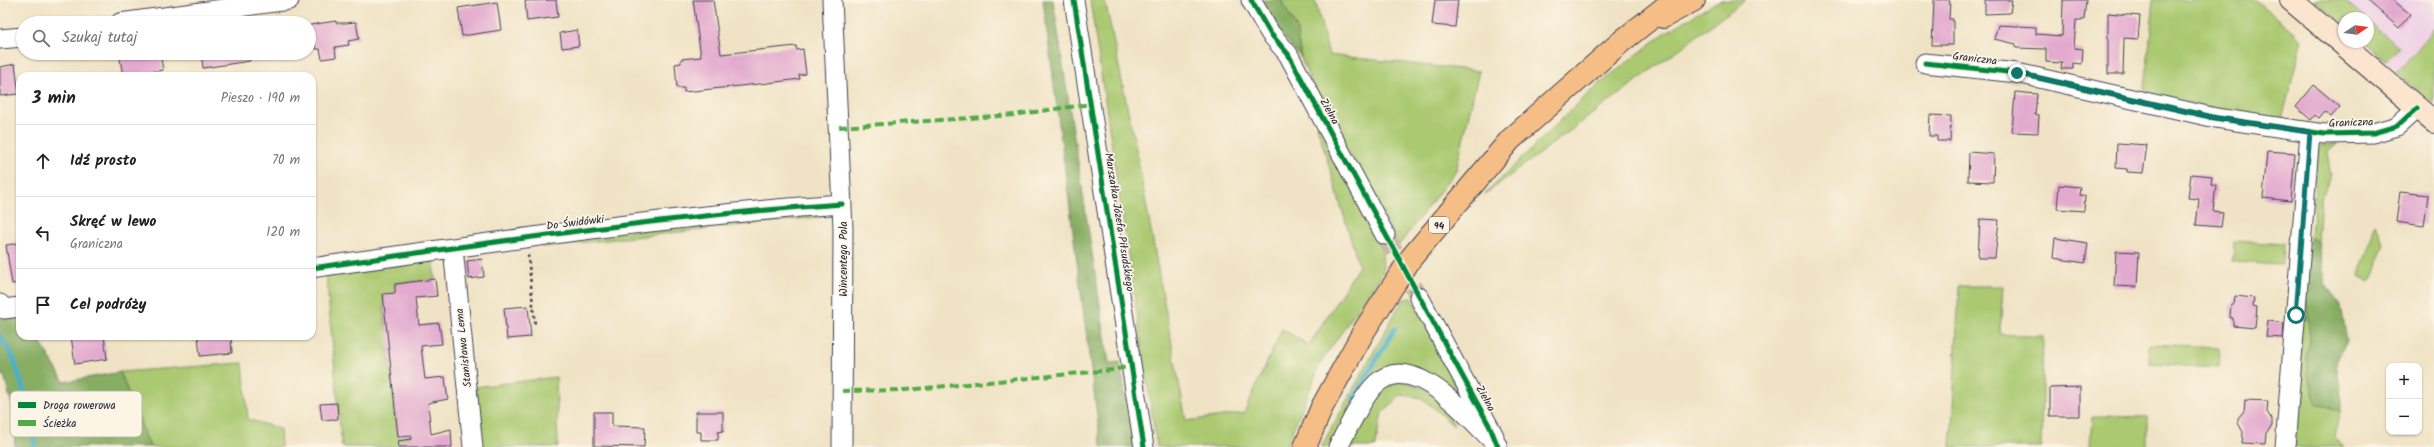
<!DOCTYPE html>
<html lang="pl">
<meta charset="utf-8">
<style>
body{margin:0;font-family:Kalam,sans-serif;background:#f6f6f6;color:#202124}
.controls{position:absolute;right:12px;bottom:12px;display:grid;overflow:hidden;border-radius:8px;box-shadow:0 1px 3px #0004}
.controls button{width:36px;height:36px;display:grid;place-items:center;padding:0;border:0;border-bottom:1px solid #e0e0e0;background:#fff;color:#202124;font:20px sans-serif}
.compass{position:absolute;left:2338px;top:12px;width:36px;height:36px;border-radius:50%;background:#fff;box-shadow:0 1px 3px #0004;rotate:77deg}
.stop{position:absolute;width:12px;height:12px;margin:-9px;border:3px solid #0f766e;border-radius:50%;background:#fff}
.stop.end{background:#0f766e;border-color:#fff;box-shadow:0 1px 4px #0008}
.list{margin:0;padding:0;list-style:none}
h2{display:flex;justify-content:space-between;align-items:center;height:52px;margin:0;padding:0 16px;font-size:17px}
h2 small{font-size:13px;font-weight:400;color:#757577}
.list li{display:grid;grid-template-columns:26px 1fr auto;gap:12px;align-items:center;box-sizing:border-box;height:72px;padding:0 16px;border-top:1px solid #e0e0e0}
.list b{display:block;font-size:15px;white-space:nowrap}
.list p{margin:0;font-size:13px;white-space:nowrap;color:#757577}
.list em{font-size:13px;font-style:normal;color:#757577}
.icon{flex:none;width:22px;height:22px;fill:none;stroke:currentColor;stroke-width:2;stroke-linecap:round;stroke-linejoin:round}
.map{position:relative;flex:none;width:2434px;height:447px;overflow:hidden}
.search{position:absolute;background:#fff;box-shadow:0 1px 3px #0004;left:16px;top:16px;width:300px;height:44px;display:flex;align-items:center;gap:10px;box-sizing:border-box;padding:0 14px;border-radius:22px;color:#757577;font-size:15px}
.panel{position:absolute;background:#fff;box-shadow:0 1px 3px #0004;left:16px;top:72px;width:300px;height:268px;border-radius:12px}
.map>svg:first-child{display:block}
.built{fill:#efd0e6}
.green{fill:#aac971;stroke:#667656}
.forest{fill:#87ad63;stroke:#54684f}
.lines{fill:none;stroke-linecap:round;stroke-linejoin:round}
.stream{stroke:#4aafc9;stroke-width:5}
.building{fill:#e3aacf}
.minor-tunnel{stroke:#c7bca9;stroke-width:19;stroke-dasharray:19 10;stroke-linecap:butt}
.minor-casing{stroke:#413f50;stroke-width:21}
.secondary-casing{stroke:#413f50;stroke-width:24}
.primary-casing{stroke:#413f50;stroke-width:24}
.path{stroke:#413f50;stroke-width:2.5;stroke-dasharray:3 3;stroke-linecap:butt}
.minor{stroke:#fff;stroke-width:19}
.secondary{stroke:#fbe5cf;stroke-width:22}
.primary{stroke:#f6be87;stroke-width:22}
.quiet{stroke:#53aa46;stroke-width:4;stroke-dasharray:8 4;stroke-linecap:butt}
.cycleway-casing{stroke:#fcf5e5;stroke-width:8}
.cycleway{stroke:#00873e;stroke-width:5}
.route{stroke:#0f766e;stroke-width:5}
.labels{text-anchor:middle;stroke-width:3.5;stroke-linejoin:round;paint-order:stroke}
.shield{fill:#fcf5e5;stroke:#63616e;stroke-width:1}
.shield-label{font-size:10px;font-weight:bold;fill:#22223b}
.street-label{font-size:11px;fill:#22223b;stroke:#fcf5e5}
.key{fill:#fcf5e5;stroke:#bbb6b2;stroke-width:1}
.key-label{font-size:11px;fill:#22223b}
</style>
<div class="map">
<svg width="2434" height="447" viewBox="0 0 2434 447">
<rect width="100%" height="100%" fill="#fcf5e5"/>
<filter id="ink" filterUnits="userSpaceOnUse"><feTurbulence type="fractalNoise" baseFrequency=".025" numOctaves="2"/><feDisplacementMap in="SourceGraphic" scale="8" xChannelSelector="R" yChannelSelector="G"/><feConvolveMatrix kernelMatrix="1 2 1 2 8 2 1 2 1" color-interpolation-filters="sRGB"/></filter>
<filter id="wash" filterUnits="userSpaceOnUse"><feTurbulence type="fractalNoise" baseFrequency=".012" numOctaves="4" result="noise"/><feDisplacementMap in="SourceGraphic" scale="16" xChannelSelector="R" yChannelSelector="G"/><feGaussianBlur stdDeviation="0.9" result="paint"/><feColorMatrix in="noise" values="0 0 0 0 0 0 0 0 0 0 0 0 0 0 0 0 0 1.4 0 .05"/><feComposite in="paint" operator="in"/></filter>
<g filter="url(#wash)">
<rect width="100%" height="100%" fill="#f0e3c5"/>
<path class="built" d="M2314,0H2434V28L2397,73L2364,42H2368V18H2344V25Z"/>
<path class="green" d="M1090,0H1105L1135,144L1186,421L1244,413L1282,329L1309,345L1359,266L1317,126L1321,124L1388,246L1382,248L1383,272L1321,362L1286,447H1157Z
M1281,0H1315L1329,55L1479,71L1456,170L1399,245L1315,93L1301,58L1296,27Z
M1720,0H1745L1484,195L1593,89L1665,33Z
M2154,0H2255L2302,39L2282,120L2144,96Z
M2314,0H2344L2365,18H2344V25Z
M2368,21L2399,47L2386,61L2364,42H2368Z
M2434,28V104L2397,73Z
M2338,143L2327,153L2331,175L2321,199L2318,242L2311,237L2318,146Z
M836,208V215L542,247V241Z
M2375,224L2385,245C2376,258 2380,268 2370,282L2359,277C2361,264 2364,260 2368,249C2372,240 2370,233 2375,224Z
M2234,241L2283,244L2282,265L2233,262Z
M433,261L435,279L395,284V293L383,295L386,329L399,328L401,347L388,349L392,383L405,382L407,401L394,402L398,437L411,436L412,447H342L326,274Z
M1959,286H2003L2000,334L2043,337L2041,447H1951Z
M2302,291L2307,306L2310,341L2306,358L2316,402L2340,411L2334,437L2345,447H2293Z
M1412,298L1475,417L1417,369L1393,364L1372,380L1331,447H1321L1403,299Z
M2149,344L2220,347L2219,368L2149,364Z
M243,363L248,419L280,429L281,447H150L120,372Z
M556,377L558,447H481L475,387Z
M1400,381C1433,387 1440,398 1454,426L1422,398L1401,395L1382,413L1375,447H1344L1383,389Z
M2092,416L2147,417V447H2090Z"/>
<path class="forest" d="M1043,0H1053L1109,363L1120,362L1134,447H1101Z
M1259,0H1281L1296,27L1301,58L1275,27Z
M2311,237L2318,242L2325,284L2341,305L2347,341L2336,362L2342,402L2340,411L2316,402L2309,382L2306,358L2310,341L2307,306L2302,291Z
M20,315V336H37L64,382L120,372L150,447H15L12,406L4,375L0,376V319Z"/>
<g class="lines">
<path class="stream" d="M0,336L13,357L25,394L27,416L36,447
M1353,399L1395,328"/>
</g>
<g id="blocks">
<path class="building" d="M556,0L558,17L527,21L525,1Z
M693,0H713L721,54L796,46L797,50L803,49L806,74L799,75L800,79L768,83L684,92V88H677L675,64L681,63V59L701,57Z
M1435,0H1458L1455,27L1432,25Z
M1934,0H1950L1949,19H1953V45H1932Z
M1985,0H2012L2010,13L1985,14Z
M2063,0H2086L2084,20H2076L2074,48L2083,49L2082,64L2073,63V69H2061L2062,63L2046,62V49L2016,48V44L1994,39L1998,25L2036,27V34L2062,36Z
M2367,0H2393L2410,14L2399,28Z
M497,2L501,30L462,36L458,8Z
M2108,13L2140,16L2138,39L2124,38L2123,74H2108Z
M336,21V23H346L356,22L359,39L348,41L349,45L335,47L336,57L322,59L320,49H316L314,38H311L310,25Z
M577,30L579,46L562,48L560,33Z
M119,53H160L163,70L123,76Z
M201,53H249L250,61L203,68Z
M15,64L19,94L0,96V67Z
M2314,85L2340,107L2331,117L2324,112L2319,118L2315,115L2311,120L2296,107Z
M2015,92L2037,94L2035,115H2039L2038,133L2012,132Z
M1930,115L1951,116L1950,141H1937V136H1929Z
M2117,143L2147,145L2143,173L2127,172V169L2116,168Z
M2267,151L2295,153L2291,201L2263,198Z
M1969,152L1994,154L1993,182L1968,181Z
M2191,174L2212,176L2211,184L2216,185L2213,211L2223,212L2221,227L2196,225L2199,199L2188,198Z
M2059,185L2080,187L2079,195L2085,196L2084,211L2057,209Z
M2400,192L2428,195L2424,226L2396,222Z
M1980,219L1999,220L1995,258H1978Z
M2055,238L2088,243L2085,263L2053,258Z
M20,243V283L12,284L6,245Z
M2116,251L2139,252L2137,287L2114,286Z
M482,259L484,277L469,279L467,261Z
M435,279L437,296L416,298L419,325L439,323L442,344L421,346L425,379L445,377L446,387L448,399L428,403L431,434L451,429L452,447H399L398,441L411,439V436L398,437L383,294L395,293V284Z
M2235,296L2254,298L2253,306L2257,307L2255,328L2233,326V318H2230L2231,304H2234Z
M528,306L531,337L507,339L504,308Z
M2268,321L2284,323L2283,338L2266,337Z
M71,336H104L107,359L75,364Z
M198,336H231L232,353L200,356Z
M2080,387V416H2050V388Z
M2245,400L2268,401L2267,412L2272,420V426L2266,433L2265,444L2242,443L2243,432L2238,423V418L2244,411Z
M337,403L338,419L322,420L320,404Z
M594,412H612V426L645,427L644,447L594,446Z
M696,412H723V431L718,432V440H701V432H696Z"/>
</g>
</g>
<g filter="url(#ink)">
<use href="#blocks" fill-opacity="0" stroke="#413f50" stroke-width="1"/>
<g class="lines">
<path class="minor-tunnel" d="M1385,235L1419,297"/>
<defs>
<path id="minor" d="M832,0L843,228L842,447
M1074,0L1144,447
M1251,0L1270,33L1288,54L1385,235
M120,23L289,0
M0,39L23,37
M1925,63L2017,73L2216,118L2325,134L2373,133L2397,126L2417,108
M453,248L473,447
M312,268C488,243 665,216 842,204
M1419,297L1494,436
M0,304L4,309L20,307
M1338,447C1346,432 1364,394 1376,384C1414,348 1471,421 1497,445
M2285,447L2310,132"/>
<path id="secondary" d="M2291,0L2434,122"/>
<path id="primary" d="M1663,17L1694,0
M1305,447L1322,407L1364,331L1411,258L1510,140L1622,41L1674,0"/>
</defs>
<use href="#minor" class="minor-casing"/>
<use href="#secondary" class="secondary-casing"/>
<use href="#primary" class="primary-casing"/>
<path class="path" d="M528,255L535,325"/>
<use href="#minor" class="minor"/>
<use href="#secondary" class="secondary"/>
<use href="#primary" class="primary"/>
<path class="quiet" d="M839,127L1013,115L1091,104
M842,391L905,390L1112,370L1132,366"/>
<defs>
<path id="cycleway" d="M1074,0L1144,447
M1251,0L1270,33L1288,54L1490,427L1498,447
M1925,63L2017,73L2216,118L2325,134L2373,133L2397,126L2417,108
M312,268C488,243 665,216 842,204"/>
</defs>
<use href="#cycleway" class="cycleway-casing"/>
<use href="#cycleway" class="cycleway"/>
</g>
</g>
<g class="lines" filter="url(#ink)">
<path class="route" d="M2017,73L2216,118L2310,132L2296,315"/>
</g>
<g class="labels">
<rect class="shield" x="1429" y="217" width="20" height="16" rx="3"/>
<g class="shield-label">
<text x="1439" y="229">94</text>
</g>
<g class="street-label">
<text transform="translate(1975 58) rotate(7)" y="4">Graniczna</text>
<text transform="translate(1330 111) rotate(61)" y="4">Zielna</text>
<text transform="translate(2351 122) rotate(-2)" y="4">Graniczna</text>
<text transform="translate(575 222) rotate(-7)" y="4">Do Świdówki</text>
<text transform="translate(1120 222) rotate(81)" y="4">Marszałka Józefa Piłsudskiego</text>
<text transform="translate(843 259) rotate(-90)" y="4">Wincentego Pola</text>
<text transform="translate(463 348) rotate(-96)" y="4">Stanisława Lema</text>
<text transform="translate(1486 398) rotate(61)" y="4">Zielna</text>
</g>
</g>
<rect x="10" y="391" width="132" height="46" rx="6" class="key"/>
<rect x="18" y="402" width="18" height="6" fill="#00873e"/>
<rect x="18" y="420" width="18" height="6" fill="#53aa46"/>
<g class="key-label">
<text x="43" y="409">Droga rowerowa</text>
<text x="43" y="427">Ścieżka</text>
</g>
</svg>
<div class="controls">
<button>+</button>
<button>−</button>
</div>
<svg class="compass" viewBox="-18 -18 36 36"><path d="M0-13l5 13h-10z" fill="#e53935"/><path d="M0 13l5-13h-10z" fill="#757577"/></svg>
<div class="stop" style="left:2296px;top:315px"></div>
<div class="stop end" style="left:2017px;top:73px"></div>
<div class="search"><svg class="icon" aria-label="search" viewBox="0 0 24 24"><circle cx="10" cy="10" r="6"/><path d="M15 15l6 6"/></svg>Szukaj tutaj</div>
<section class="panel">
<h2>3 min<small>Pieszo · 190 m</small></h2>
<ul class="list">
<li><svg class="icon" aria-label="ahead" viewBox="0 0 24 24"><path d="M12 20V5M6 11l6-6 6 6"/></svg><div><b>Idź prosto</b></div><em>70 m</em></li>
<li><svg class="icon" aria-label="left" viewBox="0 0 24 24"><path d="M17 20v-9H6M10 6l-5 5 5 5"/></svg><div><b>Skręć w lewo</b><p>Graniczna</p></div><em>120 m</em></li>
<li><svg class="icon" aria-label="arrive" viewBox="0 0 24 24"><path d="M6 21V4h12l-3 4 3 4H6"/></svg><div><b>Cel podróży</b></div></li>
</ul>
</section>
</div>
